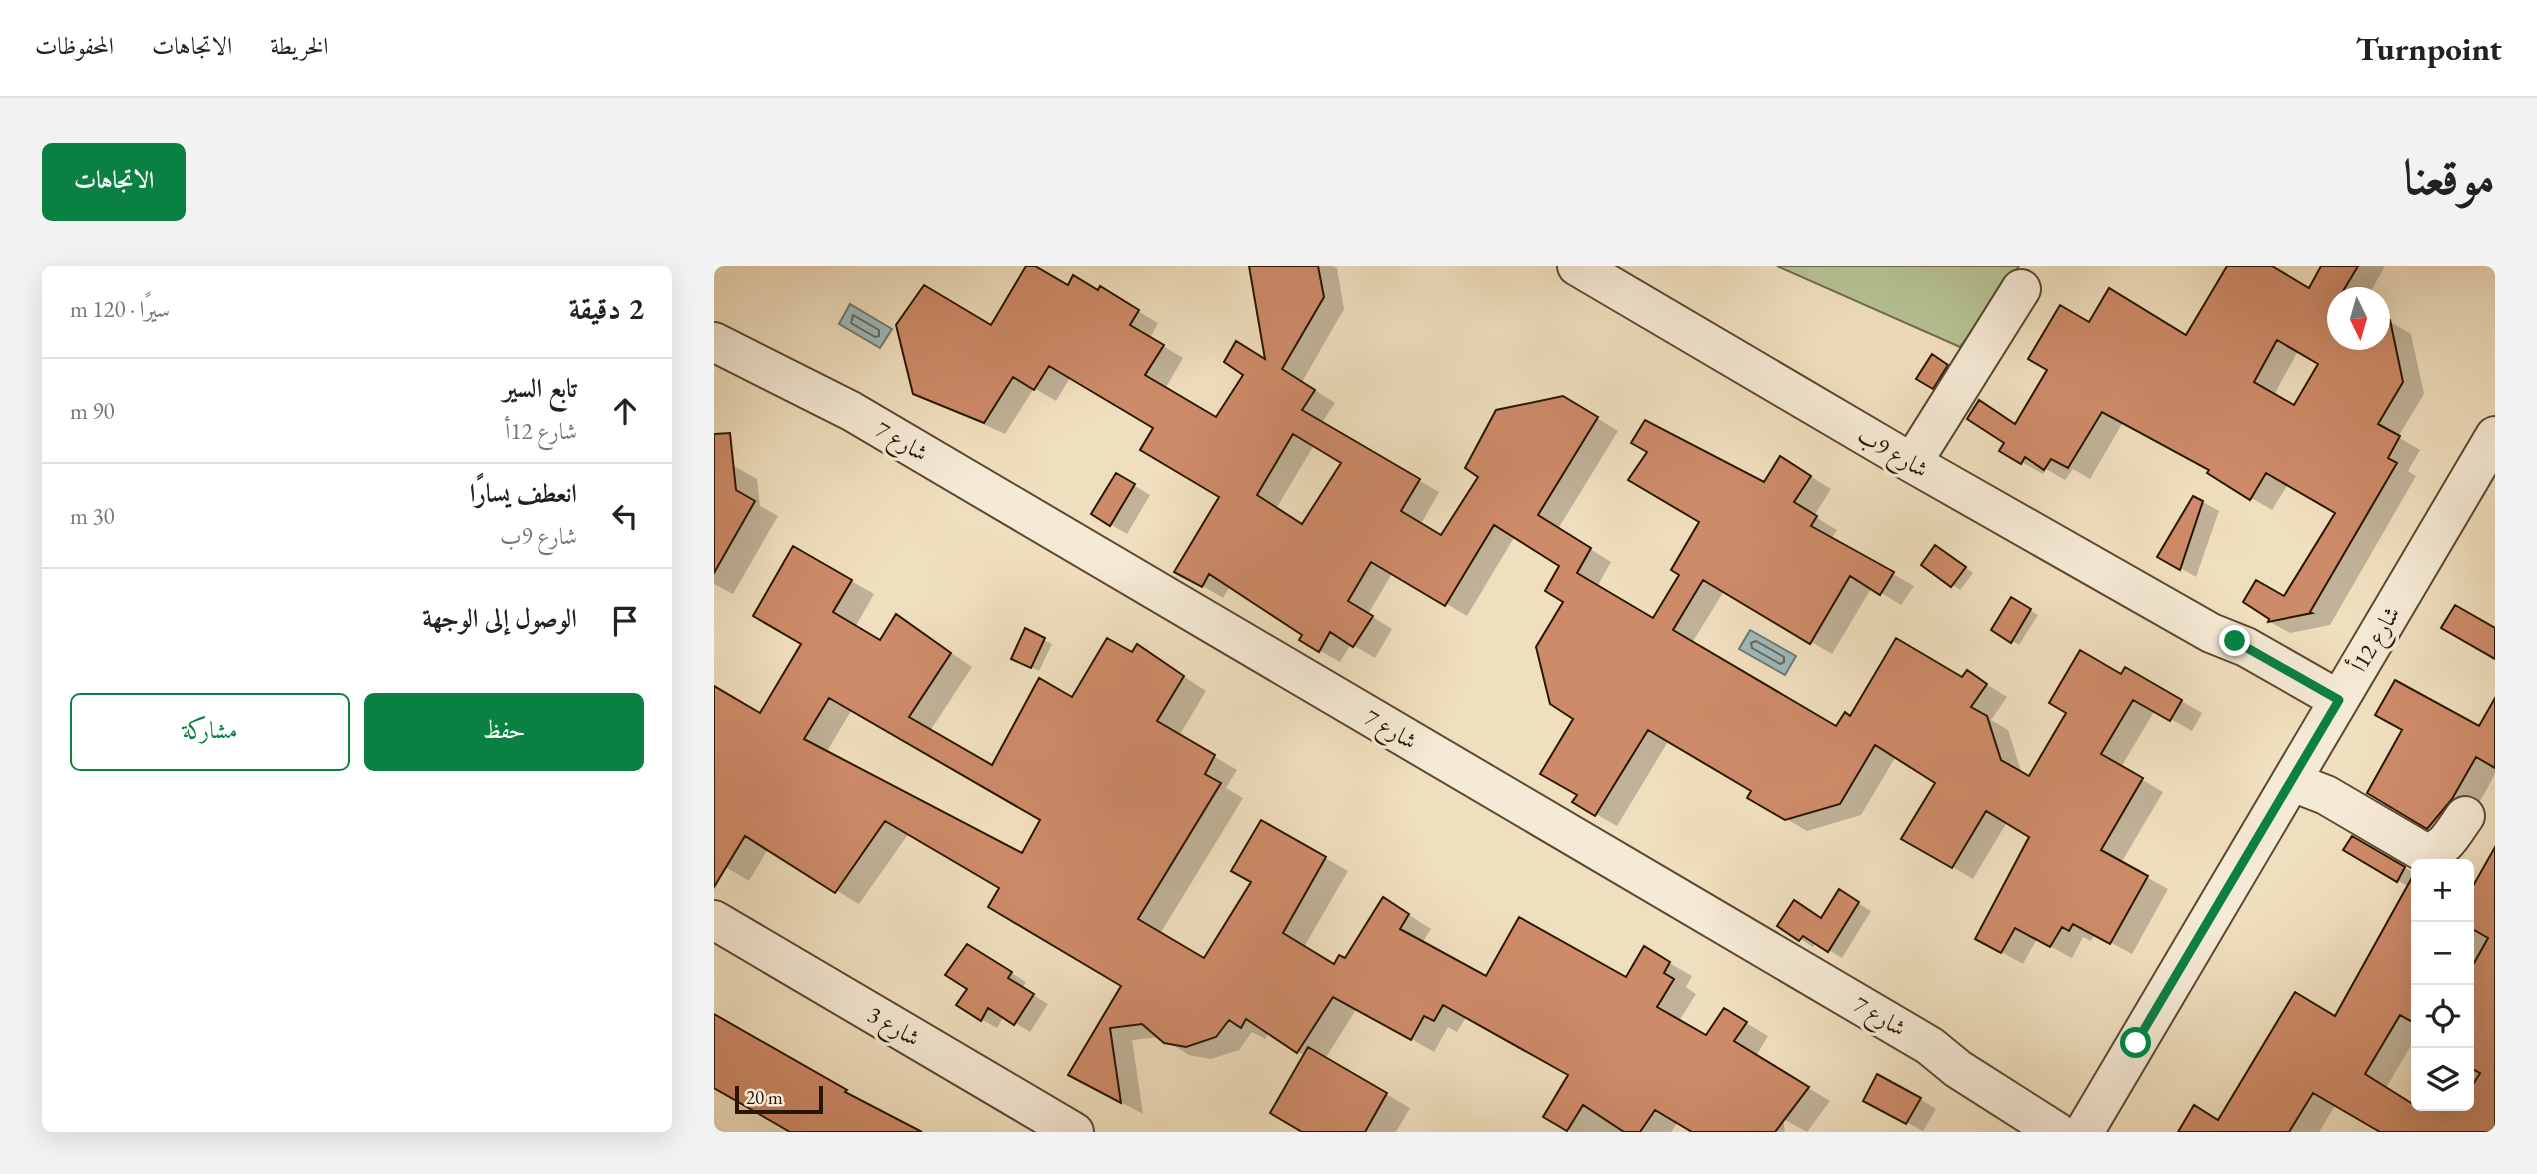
<!DOCTYPE html>
<html lang="ar">
<meta charset="utf-8">
<style>
body{margin:0;font-family:"EB Garamond",Amiri,serif;background:#f2f2f2;color:#222;direction:rtl}
.controls{position:absolute;right:21px;bottom:21px;display:grid;overflow:hidden;border-radius:10px;box-shadow:0 7px 28px #0002}
.controls button{width:63px;height:63px;display:grid;place-items:center;padding:0;border:0;border-bottom:2px solid #e0e0e0;background:#fff;color:#222;font:35px sans-serif}
.compass{position:absolute;left:1613px;top:21px;width:63px;height:63px;border-radius:50%;background:#fff;box-shadow:0 7px 28px #0002;rotate:175deg}
.scale{position:absolute;left:21px;bottom:18px;width:88px;box-sizing:border-box;padding-left:7px;border:4px solid #291600;border-top:0;font-size:19px;line-height:24px;white-space:nowrap;color:#291600;-webkit-text-stroke:5px #f5ead5;paint-order:stroke}
.stop{position:absolute;width:21px;height:21px;margin:-16px;border:5px solid #0b8043;border-radius:50%;background:#fff}
.stop.end{background:#0b8043;border-color:#fff;box-shadow:0 2px 7px #0008}
.list{margin:0;padding:0;list-style:none}
h2{display:flex;justify-content:space-between;align-items:center;height:91px;margin:0;padding:0 28px;font-size:30px}
h2 small{font-size:23px;font-weight:400;color:#767676}
.list li{display:grid;grid-template-columns:46px 1fr auto;gap:21px;align-items:center;box-sizing:border-box;height:105px;padding:0 28px;border-top:2px solid #e0e0e0}
.list b{display:block;font-size:26px;white-space:nowrap}
.list p{margin:0;font-size:23px;white-space:nowrap;color:#767676}
.list em{font-size:23px;font-style:normal;color:#767676}
.actions{display:flex;gap:14px;padding:21px 28px}
.actions a{flex:1;padding:16px 0;border:2px solid #0b8043;border-radius:10px;text-align:center;font-size:24px;color:#0b8043}
.actions .main{background:#0b8043;color:#fff}
.icon{flex:none;width:38px;height:38px;fill:none;stroke:currentColor;stroke-width:2;stroke-linecap:round;stroke-linejoin:round}
.map{position:relative;flex:none;width:1781px;height:866px;overflow:hidden;direction:ltr;border-radius:10px}
header{display:flex;align-items:center;gap:42px;box-sizing:border-box;height:98px;padding:0 35px;background:#fff;border-bottom:2px solid #e0e0e0}
header strong{font-size:33px}
nav{display:flex;gap:38px;margin-inline-start:auto;font-size:24px}
.intro{display:flex;align-items:center;justify-content:space-between;box-sizing:border-box;height:168px;padding:0 42px}
h1{margin:0;font-size:49px}
.button{padding:18px 32px;border-radius:10px;background:#0b8043;color:#fff;font-size:24px;font-weight:700}
main{display:flex;gap:42px;padding:0 42px}
aside{flex:1;background:#fff;border-radius:10px;box-shadow:0 7px 28px #0002}
.map>svg:first-child{display:block}
.green{fill:#b6c294;stroke:#706c4a;stroke-width:2}
.water{fill:#9ebabb;stroke:#6f7870;stroke-width:2}
.shadow{fill:#0003;fill-rule:evenodd}
.lines{fill:none;stroke-linecap:round;stroke-linejoin:round}
.shore{stroke:#64685e;stroke-width:2}
.building{fill:#ce8b69;stroke:#291600;stroke-width:2;fill-rule:evenodd}
.minor-casing{stroke:#5b4830;stroke-width:42}
.minor{stroke:#f5ead5;stroke-width:38}
.route{stroke:#0b8043;stroke-width:9}
.labels{text-anchor:middle;stroke-width:7;stroke-linejoin:round;paint-order:stroke}
.street-label{font-size:23px;fill:#291600;stroke:#f5ead5}
</style>
<header>
<strong>Turnpoint</strong>
<nav><a>الخريطة</a><a>الاتجاهات</a><a>المحفوظات</a></nav>
</header>
<div class="intro"><h1>موقعنا</h1><a class="button">الاتجاهات</a></div>
<main>
<div class="map">
<svg width="1781" height="866" viewBox="0 0 1781 866">
<rect width="100%" height="100%" fill="#f0dfbe"/>
<filter id="stains"><feTurbulence type="fractalNoise" baseFrequency=".00286" numOctaves="4"/><feColorMatrix values="0 0 0 0 .2 0 0 0 0 .09 0 0 0 0 .02 0 0 0 .5 -.17"/></filter>
<radialGradient id="worn" r=".72"><stop offset=".6" stop-color="#630" stop-opacity="0"/><stop offset="1" stop-color="#630" stop-opacity=".3"/></radialGradient>
<path class="green" d="M1063,0H1305L1246,81Z"/>
<path class="water" d="M136,38L178,63L166,82L125,58Z
M1036,364L1082,390L1071,409L1025,383Z"/>
<path class="shadow" d="M314,0L354,21L384,26L407,35L444,57L436,72L469,92L451,123L503,153L553,95L537,0H619L623,2L630,43L588,116L621,137L607,158L725,226L707,258L728,271L870,144L904,165L844,263L897,296L883,321L940,355L1051,218L1088,205L1117,223L1100,250L1123,264L1117,273L1200,320L1187,339L1158,321L1118,388L1010,325L978,377L1123,462L1137,452L1248,413L1253,406L1293,431L1277,454L1294,464L1308,508L1315,512L1412,403L1488,447L1478,465L1441,444L1407,501L1449,526L1407,597L1454,623L1418,688L1381,668L1377,675L1369,671L1358,692L1323,673L1309,698L1284,684L1318,571L1293,556L1259,613L1190,572L1223,516L1182,490L1147,549L1093,565L1035,531L1040,524L955,474L903,560L861,536L865,529L861,452L848,300L801,270L753,350L679,306L654,348L678,363L661,392L637,378L626,396L588,374L591,368L516,320L509,332L463,305L507,231L441,162L357,110L342,135L320,122L291,168L201,127L278,61ZM600,179L629,197L589,260L562,243Z
M1515,0H1555L1596,24L1610,0H1671L1653,32H1624V74H1666V50L1697,68L1710,128L1684,171L1706,184L1694,205L1702,210L1616,359L1576,367L1556,356L1623,247L1574,218L1558,244L1495,207L1497,204L1409,156L1376,213L1359,203L1351,214L1332,203L1329,208L1288,185L1292,177L1266,136L1303,159L1376,58L1473,71ZM1584,85L1607,98L1581,141L1560,129Z
M1218,91L1240,104L1227,126L1205,112Z
M0,189L43,213L46,240L64,250L19,328L0,318Z
M403,209L436,229L413,268L379,248Z
M1489,236L1505,245L1482,311L1446,290Z
M80,282L160,328L141,361L167,376L183,350L258,401L216,465L278,501L359,433L418,388L424,380L492,425L465,470L523,504L512,522L529,532L446,668L491,694L539,615L548,556L634,605L590,681L621,700L692,647L717,663L708,677L773,713H913L931,683L978,710L972,721L982,728L965,755L993,772L1011,744L1054,770L1042,790L1116,835L1093,866L1069,853L1071,866H982L964,856L957,866H857L831,850L857,809L752,751L743,766L734,761L720,786L643,742L611,793L696,842L682,866H592L558,847L591,790L555,766L551,773L538,766L525,784L497,793L475,789L446,771L418,774L429,848L379,821L356,808L409,719L287,622L195,567L145,638L54,583L35,615L0,594V422L47,449L89,378ZM138,443L329,554L309,589L112,487Z
M1229,285L1259,307L1246,324L1209,299Z
M1298,334L1324,349L1305,379L1279,364Z
M312,365L338,378L325,405L307,396Z
M1781,436V508L1760,546L1736,574L1655,527L1765,462Z
M1639,572L1702,608V771L1672,822L1698,837L1702,828V840H1755V629L1781,587V866H1668L1622,838L1605,866H1466L1481,842L1505,856L1622,752L1695,621L1632,584Z
M1125,626L1157,645L1128,692L1102,676L1099,681L1065,659L1108,654Z
M268,689L312,716L308,722L334,738L316,766L290,750L283,762L267,753L255,723Z
M1206,833L1222,843L1209,865L1167,843Z"/>
<g class="lines">
<path class="shore" d="M139,49L165,64V70L161,71L137,57Z
M1042,375L1070,391V396L1066,398L1038,382L1037,377Z"/>
</g>
<path class="building" d="M312,0H321L354,19L359,9L384,24L386,20L425,44L416,59L450,79L431,109L502,151L529,109L510,96L522,75L551,93L535,0H604L610,31L568,103L601,124L588,144L706,213L687,245L727,269L764,211L751,202L782,144L849,130L884,151L824,249L877,282L863,307L939,352L965,309L957,304L985,256L914,214L933,186L917,177L931,154L1050,216L1066,190L1097,210L1080,236L1103,250L1097,260L1180,306L1166,329L1136,310L1096,378L989,314L959,364L1122,460L1131,446L1136,450L1182,372L1248,411L1253,404L1273,418L1257,441L1273,450L1287,494L1315,510L1352,447L1335,437L1366,384L1407,408L1411,401L1468,434L1456,455L1419,434L1387,488L1429,512L1387,584L1434,610L1396,678L1359,658L1355,665L1348,661L1336,681L1301,662L1287,687L1261,673L1315,571L1272,545L1238,602L1187,573L1221,517L1161,479L1126,538L1071,554L1033,532L1037,525L934,464L881,550L858,536L863,529L826,508L859,453L836,438L822,381L849,336L831,325L845,300L780,259L731,340L657,296L634,335L659,350L639,381L616,366L605,386L585,374L588,369L495,308L488,321L460,306L505,231L426,184L439,162L335,100L320,124L299,111L270,157L199,128L182,59L210,19L277,59ZM579,168L627,197L588,258L543,229Z
M1513,0H1558L1595,22L1607,0H1644L1628,27L1637,32H1623V74H1665V48L1676,54L1689,116L1664,158L1686,170L1674,192L1683,197L1596,346L1598,347L1554,356L1555,353L1529,336L1542,314L1570,330L1621,247L1552,207L1536,234L1493,207L1495,204L1388,146L1354,202L1337,193L1330,204L1311,191L1307,198L1285,185L1290,177L1253,153L1265,134L1301,158L1333,104L1314,93L1346,39L1375,56L1395,22L1472,69ZM1563,74L1604,98L1580,139L1540,116Z
M1218,88L1234,99L1219,123L1202,113Z
M16,167L22,224L41,235L0,307V168Z
M402,207L421,218L396,260L377,248Z
M1479,230L1489,235L1466,304L1443,291Z
M1221,279L1252,301L1237,321L1207,299Z
M79,280L138,314L119,346L166,374L182,348L237,387L195,451L278,499L325,412L358,431L393,372L418,386L423,378L470,410L443,455L501,489L491,508L507,517L424,653L490,692L537,616L517,605L547,554L612,591L569,667L620,698L625,689L631,692L669,631L695,648L686,663L772,710L805,651L912,711L930,680L956,696L950,707L960,713L943,741L992,769L1010,742L1033,756L1020,775L1095,821L1061,866H978L941,844L926,866H910L869,839L853,865L829,851L854,809L729,739L720,755L710,750L697,774L619,731L583,787L532,753L527,762L515,754L502,771L472,781L450,777L428,758L396,762L407,837L354,809L407,720L274,641L285,622L171,555L121,627L31,570L0,621V420L46,447L87,378L39,350ZM115,432L326,554L308,587L90,473Z
M1297,331L1317,343L1297,377L1277,364Z
M1741,339L1781,362V393L1727,362Z
M311,362L331,372L317,402L297,393Z
M1681,414L1765,460L1781,432V502L1762,491L1738,533L1713,563L1653,527L1688,464L1661,449Z
M1638,570L1691,601L1683,616L1629,584Z
M1781,581V866H1666L1599,827L1575,866H1464L1480,839L1504,854L1581,726L1621,750L1701,606L1702,758L1686,749L1651,808L1702,840H1755V825L1766,807L1755,801V706L1774,672L1755,661V627Z
M1125,623L1145,636L1114,686L1089,670L1085,675L1063,660L1080,634L1107,652Z
M253,678L298,706L294,712L320,728L300,759L274,742L267,755L242,739L253,723L231,709Z
M0,748L133,824L131,826L208,866H76L0,822Z
M594,781L673,827L651,866H588L556,847Z
M1163,808L1207,832L1192,858L1149,835Z"/>
<g class="lines">
<defs>
<path id="minor" d="M863,0L1198,197L1497,367L1532,381L1625,434
M0,76L137,145L1216,780L1244,803L1343,866
M1198,197L1307,23
M1581,509L1594,522L1612,529L1711,587C1732,584 1739,566 1751,550
M0,654L360,866
M1370,866L1781,170"/>
</defs>
<use href="#minor" class="minor-casing"/>
<use href="#minor" class="minor"/>
</g>
<g class="lines">
<path class="route" d="M1422,777L1625,434L1521,375"/>
</g>
<g class="labels">
<g class="street-label">
<text transform="translate(188 175) rotate(30)" y="8">شارع 7</text>
<text transform="translate(1179 186) rotate(30)" y="8">شارع 9ب</text>
<text transform="translate(1661 373) rotate(-59)" y="8">شارع 12أ</text>
<text transform="translate(677 463) rotate(30)" y="8">شارع 7</text>
<text transform="translate(1166 750) rotate(30)" y="8">شارع 7</text>
<text transform="translate(180 760) rotate(30)" y="8">شارع 3</text>
</g>
</g>
<rect width="100%" height="100%" filter="url(#stains)"/>
<rect width="100%" height="100%" fill="url(#worn)"/>
</svg>
<div class="controls">
<button>+</button>
<button>−</button>
<button><svg class="icon" aria-label="locate" viewBox="0 0 24 24"><circle cx="12" cy="12" r="6"/><path d="M12 2v4M12 18v4M2 12h4M18 12h4"/></svg></button>
<button><svg class="icon" aria-label="layers" viewBox="0 0 24 24"><path d="M12 4l9 5-9 5-9-5zM3 14l9 5 9-5"/></svg></button>
</div>
<svg class="compass" viewBox="-18 -18 36 36"><path d="M0-13l5 13h-10z" fill="#e53935"/><path d="M0 13l5-13h-10z" fill="#767676"/></svg>
<div class="scale">20 m</div>
<div class="stop" style="left:1422px;top:777px"></div>
<div class="stop end" style="left:1521px;top:375px"></div>
</div>
<aside>
<h2>2 دقيقة<small>سيرًا · 120 m</small></h2>
<ul class="list">
<li><svg class="icon" aria-label="ahead" viewBox="0 0 24 24"><path d="M12 20V5M6 11l6-6 6 6"/></svg><div><b>تابع السير</b><p>شارع 12أ</p></div><em>90 m</em></li>
<li><svg class="icon" aria-label="left" viewBox="0 0 24 24"><path d="M17 20v-9H6M10 6l-5 5 5 5"/></svg><div><b>انعطف يسارًا</b><p>شارع 9ب</p></div><em>30 m</em></li>
<li><svg class="icon" aria-label="arrive" viewBox="0 0 24 24"><path d="M6 21V4h12l-3 4 3 4H6"/></svg><div><b>الوصول إلى الوجهة</b></div></li>
</ul>
<div class="actions"><a class="main">حفظ</a><a>مشاركة</a></div>
</aside>
</main>
